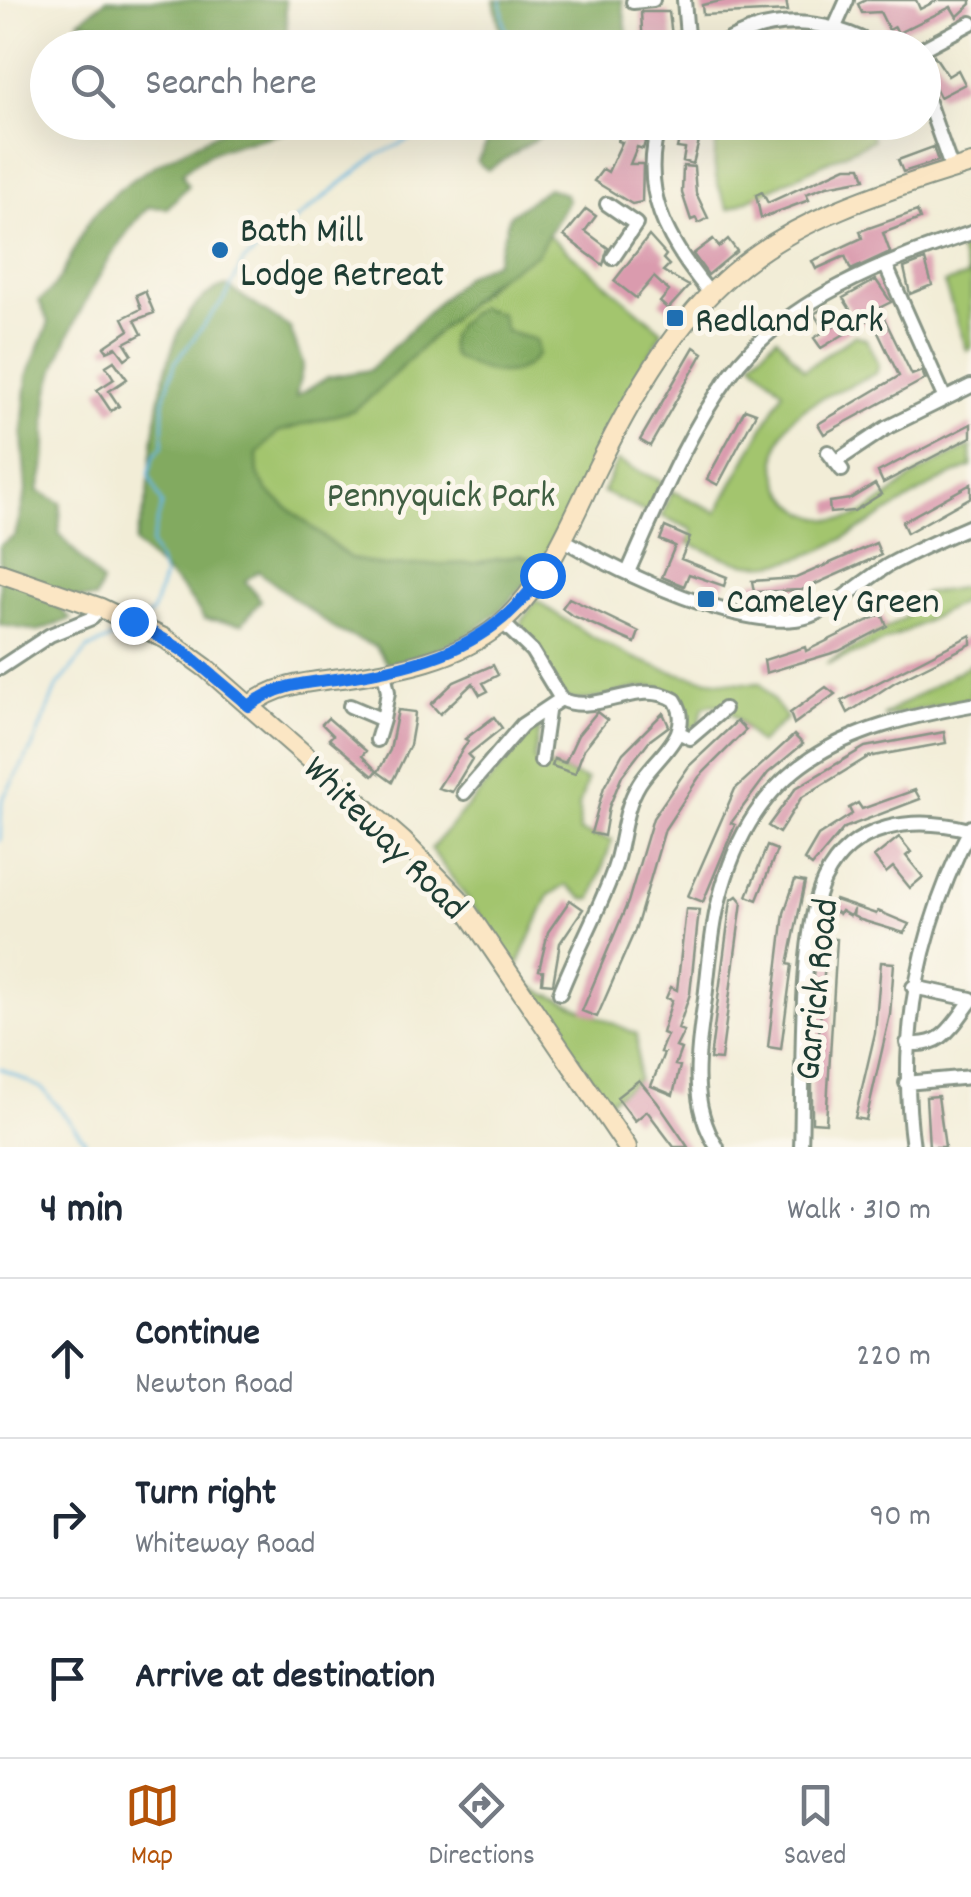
<!DOCTYPE html>
<meta charset="utf-8">
<style>
body{margin:0;font-family:Dekko,sans-serif;background:#f6f6f7;color:#1f2937}
.stop{position:absolute;width:30px;height:30px;margin:-22px;border:8px solid #1a73e8;border-radius:50%;background:#fff}
.stop.end{background:#1a73e8;border-color:#fff;box-shadow:0 2px 10px #0008}
.list{margin:0;padding:0;list-style:none}
h2{display:flex;justify-content:space-between;align-items:center;height:130px;margin:0;padding:0 40px;font-size:42px}
h2 small{font-size:32px;font-weight:400;color:#747a83}
.list li{display:grid;grid-template-columns:65px 1fr auto;gap:30px;align-items:center;box-sizing:border-box;height:160px;padding:0 40px;border-top:2px solid #e0e1e3}
.list b{display:block;font-size:38px;white-space:nowrap}
.list p{margin:0;font-size:32px;white-space:nowrap;color:#747a83}
.list em{font-size:32px;font-style:normal;color:#747a83}
.icon{flex:none;width:55px;height:55px;fill:none;stroke:currentColor;stroke-width:2;stroke-linecap:round;stroke-linejoin:round}
.map{position:relative;flex:none;width:971px;height:1147px;overflow:hidden}
.search{position:absolute;background:#fff;box-shadow:0 10px 40px #0002;left:30px;right:30px;top:30px;height:110px;display:flex;align-items:center;gap:25px;box-sizing:border-box;padding:0 35px;border-radius:55px;color:#747a83;font-size:38px}
.sheet{height:610px;background:#fff}
nav{display:flex;justify-content:space-around;align-items:center;box-sizing:border-box;height:140px;border-top:2px solid #e0e1e3;background:#fff;font-size:28px;color:#747a83}
nav a{display:grid;justify-items:center;gap:5px}
nav .on{color:#b45309}
.map>svg:first-child{display:block}
.green{fill:#a3c56e;stroke:#618151;stroke-width:2.5}
.forest{fill:#82aa61;stroke:#50744a;stroke-width:2.5}
.lines{fill:none;stroke-linecap:round;stroke-linejoin:round}
.stream{stroke:#67b8e2;stroke-width:2.5}
.building{fill:#da9bae}
.street-casing{stroke:#889586;stroke-width:18}
.secondary-casing{stroke:#889586;stroke-width:22}
.street{stroke:#fff;stroke-width:12}
.secondary{stroke:#fbe6c4;stroke-width:18}
.route{stroke:#1a73e8;stroke-width:12}
.poi-dot{fill:#1f6fb2;stroke:#fbf7ec;stroke-width:4}
.labels{text-anchor:middle;stroke-width:10;stroke-linejoin:round;paint-order:stroke}
.poi-label{font-size:38px;fill:#1f3d34;stroke:#fbf7ec;text-anchor:start}
.park-label{font-size:38px;fill:#405f42;stroke:#fbf7ec}
.street-label{font-size:38px;fill:#1f3d34;stroke:#fbf7ec}
</style>
<div class="map">
<svg width="971" height="1147" viewBox="0 0 971 1147">
<rect width="100%" height="100%" fill="#fbf7ec"/>
<filter id="ink" filterUnits="userSpaceOnUse"><feTurbulence type="fractalNoise" baseFrequency=".01" numOctaves="2"/><feDisplacementMap in="SourceGraphic" scale="20" xChannelSelector="R" yChannelSelector="G"/><feConvolveMatrix kernelMatrix="1 2 1 2 8 2 1 2 1" color-interpolation-filters="sRGB"/></filter>
<filter id="wash" filterUnits="userSpaceOnUse"><feTurbulence type="fractalNoise" baseFrequency=".0048" numOctaves="4" result="noise"/><feDisplacementMap in="SourceGraphic" scale="40" xChannelSelector="R" yChannelSelector="G"/><feGaussianBlur stdDeviation="2.25" result="paint"/><feColorMatrix in="noise" values="0 0 0 0 0 0 0 0 0 0 0 0 0 0 0 0 0 1.4 0 .05"/><feComposite in="paint" operator="in"/></filter>
<g filter="url(#wash)">
<rect width="100%" height="100%" fill="#f2edd7"/>
<path class="green" d="M723,123H865L873,140L729,209C712,180 710,153 723,123Z
M546,233L662,331L541,563L523,583L464,615L255,527L257,448L279,426L326,418L375,389Z
M971,240V348L967,350L944,283L968,276L957,244Z
M855,335L866,339L879,365L876,373C852,386 813,398 794,417C754,460 785,527 845,519C871,516 894,489 916,475C933,463 953,455 971,446V467C901,491 816,581 739,562C721,558 704,549 688,543L693,530L662,516L672,491L717,512L783,391L752,361L777,337L804,370Z
M617,461L662,482L647,513L603,492Z
M971,586V597C924,622 880,647 826,664L904,618L923,594Z
M536,600C603,648 674,686 760,683L787,718L759,744C744,728 726,696 703,707L699,724L689,730C681,643 598,718 563,696C547,687 549,670 543,655C538,644 526,635 520,624Z
M971,664V699L884,717V715Z
M540,723L534,761L587,780L579,806L580,832L612,840L592,899H584L567,885L549,895L517,967L431,849L532,732L528,728Z
M525,984L637,1034L638,1079L608,1102Z"/>
<path class="forest" d="M106,0H285L287,35L280,47L182,45L79,21Z
M494,0H622L629,47H504Z
M236,123H291L287,131C247,146 218,140 182,173L188,186L167,208L149,207C115,238 63,338 51,383C41,418 52,457 38,491L61,503L59,533L102,583L95,599L47,596L71,619L38,631L0,625V545L15,536L26,491L22,434L27,376L49,323L39,301C65,283 71,249 88,223C119,176 188,149 236,123Z
M498,123V122L561,123L488,170L477,162Z
M548,188L565,194L568,200L537,254L489,282L373,395L354,410L278,432L257,454L258,474L267,491L350,558L383,566L475,563L520,555L535,560L536,571C487,630 461,644 388,665L376,647L336,630L258,571L245,581L261,600L242,624L204,619C186,587 160,570 135,543C139,526 146,508 148,491C154,437 161,300 227,286L290,328L303,364L296,397L328,377L370,370L465,276L496,261L510,215Z
M479,307L501,314L506,331L536,340L538,354C516,385 483,372 454,357C441,335 461,320 479,307Z"/>
<g class="lines">
<path class="stream" d="M501,0L504,25L516,48
M144,619L152,613L164,576L151,544L162,505L149,474L154,456L163,445L164,399L175,363L227,295L243,262L376,156L445,122
M0,841L2,800L33,746L56,688L88,649L130,630
M0,1068L43,1089L85,1140L82,1147"/>
</g>
<g id="blocks">
<path class="building" d="M726,0H786L788,11L703,15L702,5Z
M866,0H916L920,9L938,0H971V4L957,17L951,7L898,33L895,27L889,30L880,12L862,13L858,4Z
M641,12H669L673,44L643,48Z
M934,55L948,76L958,70L965,84L940,97L924,65Z
M691,122H704L693,164L683,161L685,149L677,148L679,139L685,140Z
M622,127L647,135L643,149L637,147L630,164H643L642,202L632,204L594,181L603,169L608,172L622,142L618,141Z
M933,147L938,161L903,172L898,160Z
M683,166L694,167L696,193L708,218L698,223L696,218L691,220L682,193Z
M846,167H861L865,179L827,186L806,194L809,200L761,218L756,195L762,192L768,203Z
M586,209L596,216L585,231L608,248L603,265L564,236Z
M917,211L920,219L883,233L890,252L851,270L845,256L816,269L812,261L862,238L860,231Z
M649,236L666,255L663,259L669,265L663,271L689,286L668,309L660,302L669,291L654,277L636,298L614,281Z
M713,239L719,247L728,239L737,251L708,275L693,254Z
M925,260L932,285L910,294L904,268Z
M876,280L891,302L879,308L912,375L922,371L925,379L824,434L818,424L899,376L871,318L821,348L814,338L825,331L814,314L822,309L833,326L853,314L843,298Z
M145,291L154,313L135,320L142,334L125,343L132,354L125,359L116,347L107,351L104,347L129,330L123,318L141,309L136,295Z
M694,347L703,353L650,446L640,440Z
M114,361L127,379L109,391L119,406L111,411L97,390L114,379L106,366Z
M745,409L756,413L718,485L707,479Z
M971,424V437L883,483L878,472Z
M875,484L881,494L854,511L830,513L829,502L850,499Z
M971,484V497L907,533L902,522Z
M665,527L690,538L681,559L727,577L724,586L689,574L684,586L662,577L675,546L660,540Z
M876,543L881,555L802,590L754,592L752,581L796,578Z
M569,598L639,632L635,643L571,615L562,608Z
M882,614L887,626L839,651L766,673L764,660L805,647L806,651Z
M971,635V644L895,682L848,713L842,701Z
M493,665L498,675L483,683L488,691L480,695L473,683L440,714L431,704L454,682Z
M826,687L835,694L794,724L790,713Z
M398,710L415,712L414,722L410,745L392,782L378,772L390,750Z
M597,712L607,720L584,749L575,774L552,766L554,759L565,763L578,735Z
M663,713L669,726L649,741L622,776L609,807L604,836L591,833L604,787L623,753Z
M494,717L502,728L468,755L472,759L452,792L438,788L468,741L465,739Z
M328,718L366,751L362,756L377,771L373,776L329,739L333,735L322,724Z
M737,721L746,730L699,777L665,829L636,928L597,1017L582,1011L628,902L653,818L689,766Z
M944,732L946,743L868,757L801,798L779,833L768,826L796,788L865,747Z
M794,735L803,744L768,773L731,823L735,825L703,902L688,896L735,789Z
M915,790L920,799L844,828L812,866L804,860L818,836L852,814L849,808L858,803L862,809Z
M899,837L911,852L906,856L923,877L910,888L893,867L886,873L874,857Z
M767,846L777,850L757,900L747,896Z
M795,880L805,882L788,964L792,965L781,1049L768,1047L784,913Z
M737,896L742,902L721,1060L710,1059L731,900Z
M570,900L583,909L560,943L553,984L542,983L543,971L539,970L548,932Z
M835,900L876,914L878,911L909,924L904,933L861,920L853,916L854,909L850,916L841,911L839,914L829,908Z
M686,909L699,910L690,994L678,1029L684,1031L676,1047L681,1049L675,1065L680,1066L673,1095L651,1086L664,1053L660,1052L667,1035L662,1033L672,1000L666,998L671,987L677,990Z
M827,938L837,939L826,1123L812,1122V1058H817Z
M881,962L894,963L890,1015L866,1120L855,1118L875,1033Z
M639,1080L657,1102L688,1147H674L647,1111L635,1121L617,1097Z
M938,1096L945,1147H929L926,1097Z"/>
</g>
</g>
<g filter="url(#ink)">
<use href="#blocks" fill-opacity="0" stroke="#889586" stroke-width="2.5"/>
<g class="lines">
<defs>
<path id="street" d="M684,0L688,48
M633,2L653,0
M835,27L847,0
M716,48C768,13 826,17 879,48
M924,48L971,23
M924,91L952,170
M660,122C638,190 667,241 709,292
M607,204L636,224L613,258
M886,266L945,399
M828,452L842,470
M835,462L886,428L971,386
M562,539C615,570 749,636 809,616C837,606 862,582 887,566C914,551 943,538 971,526
M628,572C658,505 686,435 730,375C785,299 886,262 971,233
M502,622L532,651L561,699C595,717 639,677 675,700C696,733 655,757 639,784C622,812 624,842 613,872C598,913 576,952 560,993
M0,668L50,635L92,618L101,608
M350,706L383,720L388,692L384,672
M680,733L690,738L724,709
M377,740L383,720
M541,761L548,712
M464,793L522,725L561,699
M913,987L971,999
M907,1043C942,1049 952,1026 971,1001
M906,1083L971,1077
M717,1147C688,1104 698,1047 705,999C709,966 711,932 719,900C754,761 843,728 971,705
M801,1147C804,1080 797,938 824,880C852,822 914,816 970,830
M913,1147C897,1034 919,928 971,827"/>
<path id="secondary" d="M0,573L101,608L166,639L206,668L403,841L458,898L627,1147
M249,706C279,682 313,682 349,677C400,670 457,659 498,626C547,585 571,521 598,466C697,268 762,227 971,164"/>
</defs>
<use href="#street" class="street-casing"/>
<use href="#secondary" class="secondary-casing"/>
<use href="#street" class="street"/>
<use href="#secondary" class="secondary"/>
</g>
</g>
<g class="lines" filter="url(#ink)">
<path class="route" d="M133,621L185,652L249,706C276,685 303,683 336,679C420,667 492,648 542,575"/>
</g>
<g class="poi-dot">
<circle cx="220" cy="250" r="10"/>
<rect x="665" y="308" width="20" height="20" rx="5"/>
<rect x="696" y="589" width="20" height="20" rx="5"/>
</g>
<g class="labels">
<g class="poi-label">
<text x="240" y="241">Bath Mill<tspan x="240" dy="44">Lodge Retreat</tspan></text>
<text x="695" y="331">Redland Park</text>
<text x="726" y="612">Cameley Green</text>
</g>
<g class="park-label">
<text x="441" y="506">Pennyquick Park</text>
</g>
<g class="street-label">
<text transform="translate(387 836) rotate(45)" y="13">Whiteway Road</text>
<text transform="translate(814 989) rotate(-84)" y="13">Garrick Road</text>
</g>
</g>
</svg>
<div class="stop" style="left:542px;top:575px"></div>
<div class="stop end" style="left:133px;top:621px"></div>
<div class="search"><svg class="icon" aria-label="search" viewBox="0 0 24 24"><circle cx="10" cy="10" r="6"/><path d="M15 15l6 6"/></svg>Search here</div>
</div>
<section class="sheet">
<h2>4 min<small>Walk · 310 m</small></h2>
<ul class="list">
<li><svg class="icon" aria-label="ahead" viewBox="0 0 24 24"><path d="M12 20V5M6 11l6-6 6 6"/></svg><div><b>Continue</b><p>Newton Road</p></div><em>220 m</em></li>
<li><svg class="icon" aria-label="right" viewBox="0 0 24 24"><path d="M7 20v-9h11M14 6l5 5-5 5"/></svg><div><b>Turn right</b><p>Whiteway Road</p></div><em>90 m</em></li>
<li><svg class="icon" aria-label="arrive" viewBox="0 0 24 24"><path d="M6 21V4h12l-3 4 3 4H6"/></svg><div><b>Arrive at destination</b></div></li>
</ul>
</section>
<nav>
<a class="on"><svg class="icon" aria-label="map" viewBox="0 0 24 24"><path d="M3 6l6-2 6 2 6-2v14l-6 2-6-2-6 2zM9 4v14M15 6v14"/></svg>Map</a>
<a><svg class="icon" aria-label="directions" viewBox="0 0 24 24"><path d="M12 3l9 9-9 9-9-9zM9 14v-3h6M13 9l2 2-2 2"/></svg>Directions</a>
<a><svg class="icon" aria-label="saved" viewBox="0 0 24 24"><path d="M7 4h10v16l-5-4-5 4z"/></svg>Saved</a>
</nav>
